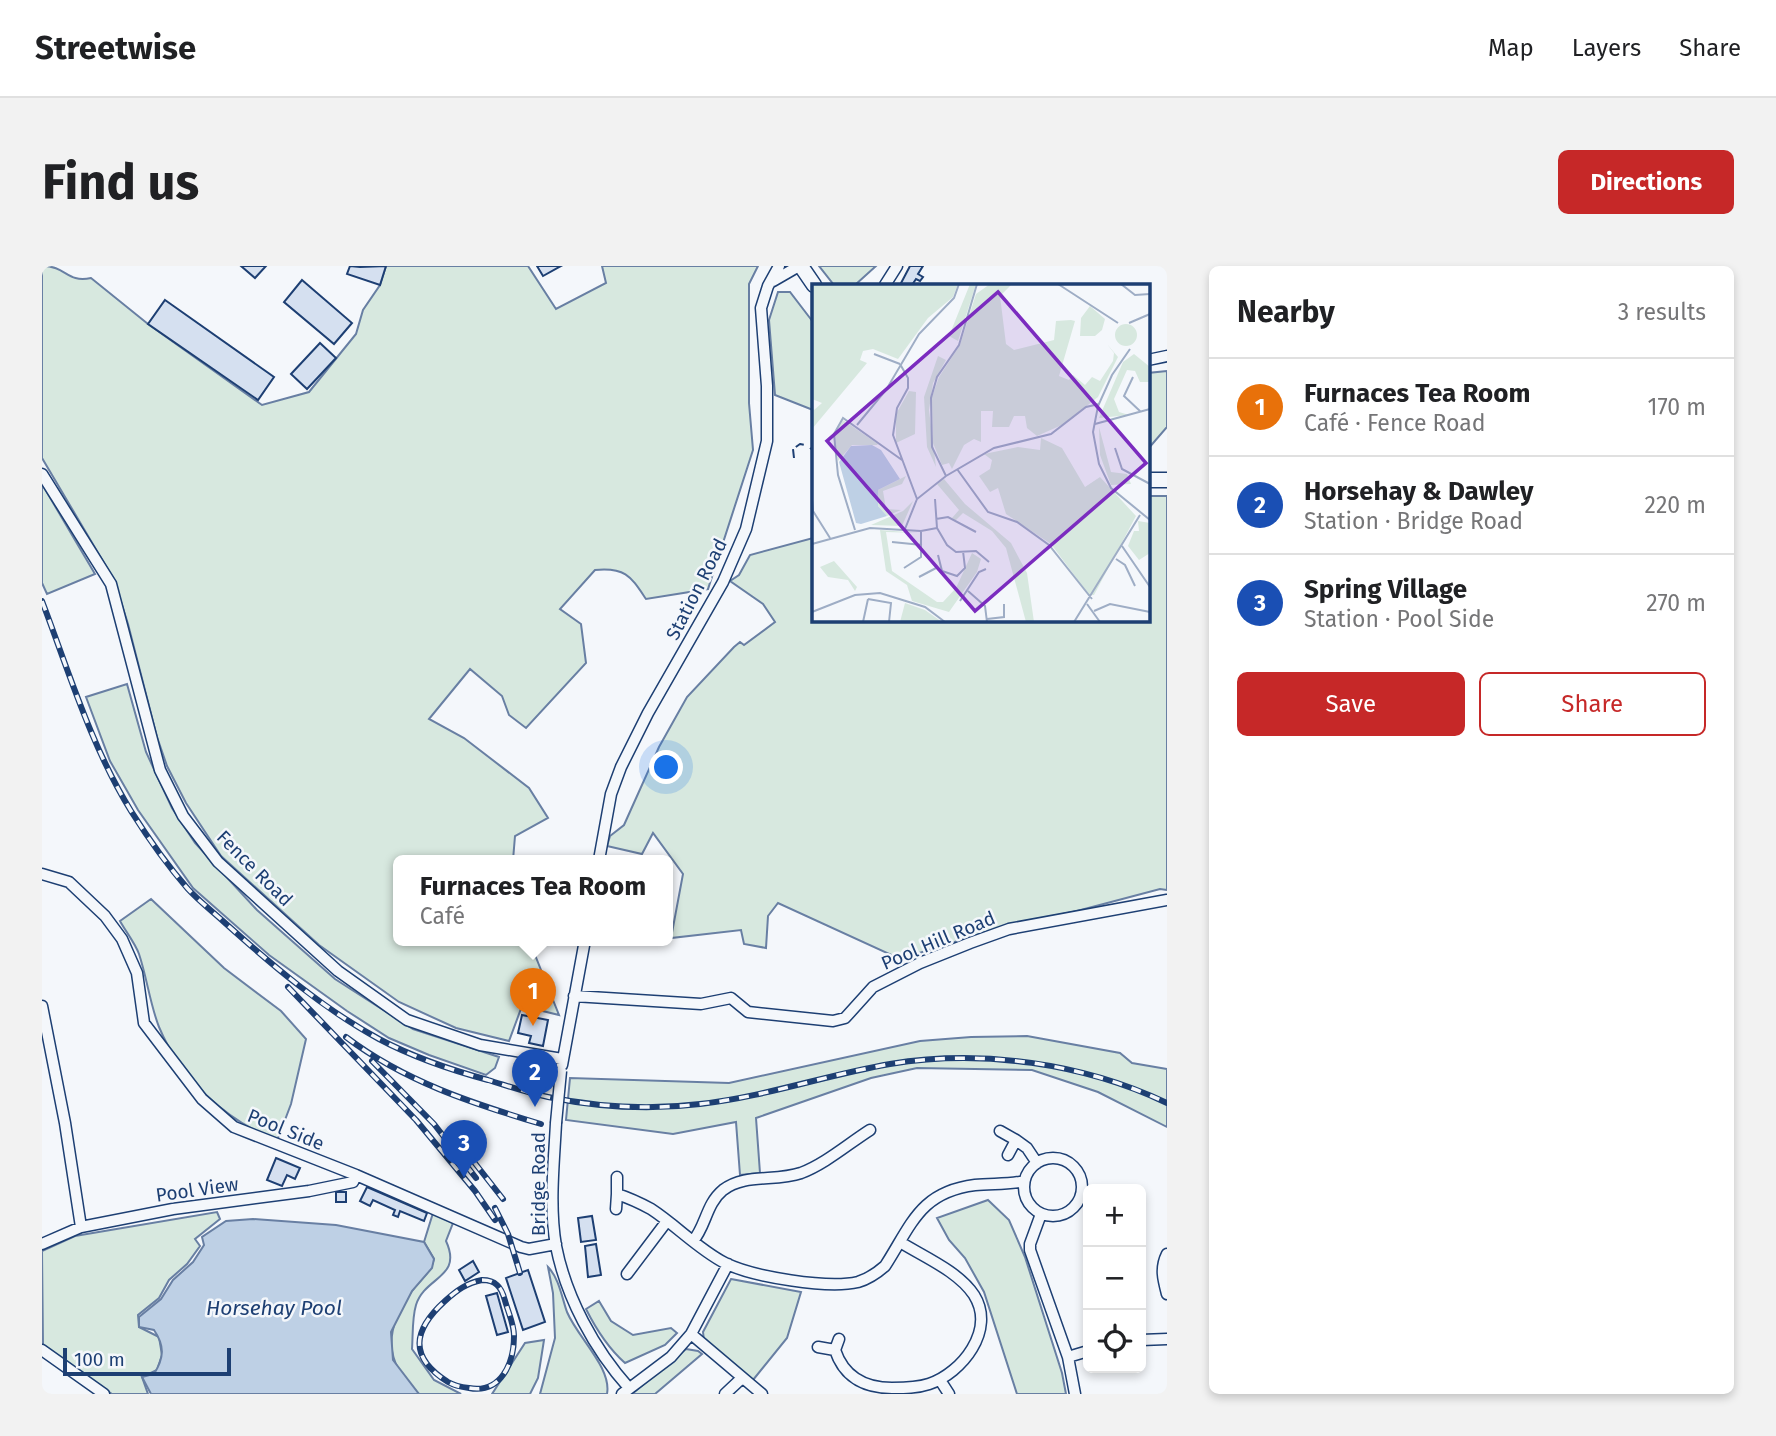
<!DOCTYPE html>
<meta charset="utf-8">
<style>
body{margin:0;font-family:"Fira Sans",sans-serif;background:#f2f2f2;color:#202124}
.controls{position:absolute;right:21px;bottom:21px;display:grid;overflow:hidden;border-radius:10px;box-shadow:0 4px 10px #0003}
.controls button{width:63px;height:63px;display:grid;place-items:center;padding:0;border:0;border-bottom:2px solid #e0e0e0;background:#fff;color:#202124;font:35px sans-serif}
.scale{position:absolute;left:21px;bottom:18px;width:168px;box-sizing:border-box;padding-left:7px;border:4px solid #1d3f73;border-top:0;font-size:19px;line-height:24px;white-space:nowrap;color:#1d3f73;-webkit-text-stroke:5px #f4f7fb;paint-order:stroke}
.you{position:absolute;left:625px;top:502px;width:24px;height:24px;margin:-18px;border:5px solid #fff;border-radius:50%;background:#1a73e8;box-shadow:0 0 0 10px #1a73e833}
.badge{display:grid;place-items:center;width:46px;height:46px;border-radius:50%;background:#c62828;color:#fff;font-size:23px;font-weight:700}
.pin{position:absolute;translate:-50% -58px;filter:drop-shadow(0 2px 4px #0008)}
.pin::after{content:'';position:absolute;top:37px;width:24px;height:21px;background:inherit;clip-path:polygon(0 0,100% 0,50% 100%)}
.popup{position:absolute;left:351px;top:589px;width:280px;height:91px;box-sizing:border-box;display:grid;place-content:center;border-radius:10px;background:#fff;filter:drop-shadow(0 2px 5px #0005);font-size:23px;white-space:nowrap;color:#757577}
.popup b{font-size:26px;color:#202124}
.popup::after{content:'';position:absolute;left:50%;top:100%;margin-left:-14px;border:14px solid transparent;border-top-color:#fff}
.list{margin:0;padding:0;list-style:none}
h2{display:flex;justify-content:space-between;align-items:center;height:91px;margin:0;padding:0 28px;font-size:30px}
h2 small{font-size:23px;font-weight:400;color:#757577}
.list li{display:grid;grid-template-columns:46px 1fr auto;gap:21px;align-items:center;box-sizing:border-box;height:98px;padding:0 28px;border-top:2px solid #e0e0e0}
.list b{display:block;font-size:26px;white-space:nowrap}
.list p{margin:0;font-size:23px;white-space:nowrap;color:#757577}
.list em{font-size:23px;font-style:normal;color:#757577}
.actions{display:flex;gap:14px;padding:21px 28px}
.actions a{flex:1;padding:16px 0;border:2px solid #c62828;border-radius:10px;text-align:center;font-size:24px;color:#c62828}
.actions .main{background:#c62828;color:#fff}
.icon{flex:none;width:38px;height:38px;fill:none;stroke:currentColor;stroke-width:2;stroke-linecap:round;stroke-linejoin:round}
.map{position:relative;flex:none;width:1125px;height:1128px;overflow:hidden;border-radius:10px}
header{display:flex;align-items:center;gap:42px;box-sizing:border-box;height:98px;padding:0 35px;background:#fff;border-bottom:2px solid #e0e0e0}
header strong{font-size:33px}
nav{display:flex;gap:38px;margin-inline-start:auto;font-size:24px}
.intro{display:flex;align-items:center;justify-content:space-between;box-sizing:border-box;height:168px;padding:0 42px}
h1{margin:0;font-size:49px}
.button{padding:18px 32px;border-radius:10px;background:#c62828;color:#fff;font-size:24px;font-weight:700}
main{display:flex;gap:42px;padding:0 42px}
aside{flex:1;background:#fff;border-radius:10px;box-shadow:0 4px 10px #0003}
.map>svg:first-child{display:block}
.green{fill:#d7e8df;stroke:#687fa3;stroke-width:2}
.water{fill:#bed0e5;stroke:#687fa3;stroke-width:2}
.building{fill:#d5e0f0;stroke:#1d3f73;stroke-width:2}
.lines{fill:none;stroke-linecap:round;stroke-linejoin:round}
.minor-casing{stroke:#1d3f73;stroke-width:13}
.secondary-casing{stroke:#1d3f73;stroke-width:17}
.minor{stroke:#f4f7fb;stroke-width:10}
.secondary{stroke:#f4f7fb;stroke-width:14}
.rail-casing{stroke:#1d3f73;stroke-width:6}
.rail{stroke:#f4f7fb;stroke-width:3.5;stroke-dasharray:10;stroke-linecap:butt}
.minor-bridge-casing{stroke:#1d3f73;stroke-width:13;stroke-linecap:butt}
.minor-bridge{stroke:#f4f7fb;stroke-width:10}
.fence{stroke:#1d3f73;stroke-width:2;stroke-dasharray:9 3.5;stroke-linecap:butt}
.labels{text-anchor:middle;stroke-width:5;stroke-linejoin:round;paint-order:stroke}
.street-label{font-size:19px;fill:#1d3f73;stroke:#f4f7fb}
.water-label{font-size:21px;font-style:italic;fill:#1d3f73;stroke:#f4f7fb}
.inset-road{fill:none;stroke:#9eadc5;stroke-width:2}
.view{fill:#7b2cbf;fill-opacity:0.15;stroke:#7b2cbf;stroke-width:3.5}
.inset-edge{fill:none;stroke:#1d3f73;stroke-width:3.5}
</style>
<header>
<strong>Streetwise</strong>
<nav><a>Map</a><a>Layers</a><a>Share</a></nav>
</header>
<div class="intro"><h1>Find us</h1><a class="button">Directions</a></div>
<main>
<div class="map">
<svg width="1125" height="1128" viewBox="0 0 1125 1128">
<rect width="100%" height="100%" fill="#f4f7fb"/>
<path class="green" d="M0,0C25,0 24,17 49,12L106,58L220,139L267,126L314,68L321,44L338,19L344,0H486L514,43L564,17L560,0H716L707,18V137L711,184L666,323L604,333C589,311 584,301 553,304L518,343L539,358L544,397L484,462L467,449L460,430L428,403L387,453L422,472L487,522L506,552L473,570L471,594H356V674H487L517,749L480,740L467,775L414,762L357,736L277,679L179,590L144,537L125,500L115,471L86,358L72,314L0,192Z
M777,0H834L813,19H792Z
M736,26H748L771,56V144L733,129L727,54Z
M1125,105V161L1106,183V107Z
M0,218L53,308L5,328L0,317Z
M1106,230H1125V624L1118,623L1035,645L964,660L858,693L736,637L726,650L724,682L702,678L699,664L629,672L641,608L611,567L600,588L565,580L568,570L582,559L617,481L645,431L692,381L698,376L702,379L733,356L721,338L688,315L697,309L708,289L771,272L772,354H1106Z
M85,418L104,486L130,542L153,577L215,644L293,713L371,763L457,791L453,802L444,809L387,789L347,772L305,745L227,689L151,622L96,544L68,495L44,431Z
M109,633L182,702L239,745L264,773L249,838L235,875C184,854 139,814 117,761C108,738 105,712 97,688C93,677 84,666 78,655Z
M985,770L1078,787L1090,797L1125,803V861L1056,826L990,804L875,802L829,812L714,852L718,907L698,909L694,856L631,868L524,854L528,812L687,817L878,775L929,771Z
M946,934L967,954L983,991L1020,1107L1024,1128H975L942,1026L923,992L907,974L895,952Z
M175,946L178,953L153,973L158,980L145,998L127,1014L117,1032L96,1049L97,1061L117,1071L120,1089L115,1104L100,1111L106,1128H70L1,1079L0,985L33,970Z
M391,947L411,957L404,975C421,1012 383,1010 374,1039C370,1052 371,1069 370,1083L392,1114L419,1128H377C340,1096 343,1062 370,1025C378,1013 389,1007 392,993L382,976Z
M506,1001C517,1012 520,1032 525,1046C536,1072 570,1102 565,1128H498L513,1072L511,1027Z
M689,1013L759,1026L745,1072L711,1114L662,1074L661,1066Z
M557,1035L569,1055L591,1069L629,1062L635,1067L623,1079L583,1097C566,1082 554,1063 544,1043Z
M502,1074L496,1112L488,1128H450L483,1077Z
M644,1083L656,1085L660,1088L613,1128H590Z"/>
<path class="water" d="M211,953L294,959L382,976L392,993L390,1002L370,1025L349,1066L351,1094L377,1128H109L100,1111L112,1108C122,1092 123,1080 112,1064L97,1061V1051L119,1033L131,1014L151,996L162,979L160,971L184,955Z"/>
<path class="building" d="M199,0H224L213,12Z
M308,0L318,1L344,0L338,19L305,8Z
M495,0H519L501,10Z
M868,0H881L876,8L881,11L878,15L874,13L870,19H858Z
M260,14L310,57L292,78L242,36Z
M123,34L232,111L216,134L106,58Z
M278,77L294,92L265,123L249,108Z
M480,749L506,754L501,780L487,777L489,770L476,767Z
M479,813L492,816L491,822L478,820Z
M234,892L258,902L253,913L245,909L240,920L225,914Z
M325,921L385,947L382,955L358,945L356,951L351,949L353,944L331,934L328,940L318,935Z
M294,926H304V936H294Z
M550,950L554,974L539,976L536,952Z
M554,978L559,1009L546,1011L543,980Z
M431,995L437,1006L423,1015L417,1004Z
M486,1004L503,1056L481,1064L464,1012Z
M455,1027L466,1066L455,1069L444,1030Z"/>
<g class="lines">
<defs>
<path id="minor" d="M731,15L757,0
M843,19L855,0
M1106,94L1125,90
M0,208L69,318L118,504L141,550L176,596L296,705L365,754L438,779L520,793
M557,594L569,528L579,501L606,447L681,316L704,263L725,175V120L719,42L726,20L737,0
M0,608L27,616L63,650L80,673L95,707L102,757L160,833L192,861L314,909L479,981L487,983L514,978
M532,730L659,738L689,732L706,746L791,755L803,752L831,721L878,697L928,677L967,663L1125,634
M0,740L23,857L39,961
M520,799L543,674
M514,857C512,897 507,940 514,980C524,1031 552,1083 587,1122
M958,865L974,874L966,889
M974,874L985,882L995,897
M982 921a29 29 0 1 1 58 0a29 29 0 1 1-58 0Z
M575,911V928C587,932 598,937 609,943C635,960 656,983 683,997C711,1011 786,1023 816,1016C826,1013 835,1007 843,1000C870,958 878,926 933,919C949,917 966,919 982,915
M574,943L575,928
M999,948L988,978V984L1026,1091L1033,1128
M651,975C664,960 664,938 681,924C703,907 733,916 759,907C783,898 806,878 828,864
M0,978L39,961L131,943L267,925L311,916L314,909
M1125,988C1118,1002 1121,1013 1125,1028
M585,1008L625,955
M649,1068L720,1128
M1099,1074L1125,1073
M776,1081L793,1084L797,1073
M0,1084L62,1128
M793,1084C802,1111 822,1122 850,1122C863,1122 875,1122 887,1118C920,1107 954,1064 932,1029C916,1005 882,991 858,976
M1026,1091L1046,1085
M898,1114L907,1128
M580,1128L629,1091L649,1068L686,998
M683,1128L700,1112"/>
<path id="secondary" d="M759,0L772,19
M1106,214H1125"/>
</defs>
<use href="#minor" class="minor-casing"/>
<use href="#secondary" class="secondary-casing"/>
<use href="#minor" class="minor"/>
<use href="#secondary" class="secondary"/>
<defs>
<path id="rail" d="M0,335C27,406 49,480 89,545C106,572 125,599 146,623C157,635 170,645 182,656C230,699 280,742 337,773C371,791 409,804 446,814C466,820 486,827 506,831C555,841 609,844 658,838C722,831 784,809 848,798C940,783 1041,797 1125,837
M246,721L374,854L433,925L453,954
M304,771C362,815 429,837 499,858
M330,795L392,858L434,912
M432,896L461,933
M453,942L466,968L478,1007
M440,1014C446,1014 451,1015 455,1019C461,1024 462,1032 464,1038C467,1048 472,1059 472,1070C472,1097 459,1128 427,1122C419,1121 413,1120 406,1116C366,1091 371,1064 403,1035C415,1024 425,1017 440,1014Z"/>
</defs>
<use href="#rail" class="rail-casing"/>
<use href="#rail" class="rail"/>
<defs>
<path id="minor-bridge" d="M514,857L519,805"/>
</defs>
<use href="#minor-bridge" class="minor-bridge-casing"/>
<use href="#minor-bridge" class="minor-bridge"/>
<path class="fence" d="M768,182L772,185
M752,192L751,183L758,178L763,179"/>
</g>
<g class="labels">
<g class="street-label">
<text transform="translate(654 323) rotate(-63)" y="7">Station Road</text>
<text transform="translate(213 602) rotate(45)" y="7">Fence Road</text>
<text transform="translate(896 674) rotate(-23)" y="7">Pool Hill Road</text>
<text transform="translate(244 863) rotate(22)" y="7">Pool Side</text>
<text transform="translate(496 918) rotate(-90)" y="7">Bridge Road</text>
<text transform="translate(155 923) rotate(-8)" y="7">Pool View</text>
</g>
<g class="water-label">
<text x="232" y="1049">Horsehay Pool</text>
</g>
</g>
<g transform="translate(770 18)">
<rect width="338" height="338" fill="#f4f7fb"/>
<path d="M0,0H146L141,13L116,34L86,75L61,65L51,67L48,76L55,79L0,145V123L2,126L10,119L0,115ZM158,0H164L146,57L137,52ZM200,0L188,12L194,60L202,66L242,56L244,37L259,36L263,37L247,92L257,96L261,91L273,101L280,93L288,97L301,77L302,69L295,60L306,73L286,113L252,140L225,152L215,144L213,132H202L197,143H180L181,127H169V158L162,155L152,161L140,185L137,179L130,181L121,159L120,113L127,93L148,61L164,10L178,0ZM278,22L293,35L290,46L283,52H268L269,34ZM303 51a11 11 0 1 1 22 0a11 11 0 1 1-22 0ZM322,70L338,83V98H328L323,87L315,86L302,115L307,128L317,131L287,134L311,78ZM126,72L134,76L121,99L117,126L124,183L115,163L112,113ZM97,107L104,108L103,150L84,159V130ZM31,136L66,160L65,161H40L26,177L22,151ZM287,143L299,188L315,190L319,200L299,201L288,171ZM229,154L250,164L273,203L288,193L324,232L282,311H277L239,260L194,230L186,204L178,208L167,192L178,185L180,176L172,170L206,163L228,166ZM94,192L90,200L71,207L74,225L89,226L75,232L66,222V206ZM132,195L153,220L199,259L215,289L222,338H214L194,264L180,247L151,229L143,237L140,234L147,226L125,200ZM101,217L90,242L59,241L91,227ZM326,237L338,239V269L327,276L316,262L322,247H327ZM68,246L107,249L74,248L80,287L125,318H131L144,304L160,269L169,275L165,288L137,328L100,317L95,301L74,287ZM22,277L45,303L43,307L36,296L16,293L8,283ZM93,319L113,326L130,338H88Z" fill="#d7e8df"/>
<path d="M60,161L69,166L88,195L66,206V222L75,232L49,240L44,239L27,178L39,162Z" fill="#bed0e5"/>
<path class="inset-road" d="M246,0L306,39M309,0L323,11L338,10M317,39L338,30M318,65L300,91L286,122L281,148L287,180L299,204L338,236M62,70L88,80M88,80L96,94V104L85,124L81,151L105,215M321,93L312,112L329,128M283,140L338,125M45,141L74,106L107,50L142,14L147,0M303,164L310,185L338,200M145,185L176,228L205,238L237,261L280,315M134,192L120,163L119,114L125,93L147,61L165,0M123,215L125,244L135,261L144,268L164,267L177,278M0,216L1,227L18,254M124,235L136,233L164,248M93,245L105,215L134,192L182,164L239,150L274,123L287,120M43,246L26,191L22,150L31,134L90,176M80,258L110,261M0,260L58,244L109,247L125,244M310,262L338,303M126,271L130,287L145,292L153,284L151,267M304,275L313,281L323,302M92,284L109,273V247M107,293L126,283M156,307L173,322L175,338M56,315L79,319L77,338M148,317L167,288L174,285M275,320L288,338M282,327L298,320L338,328M0,328L43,311L68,309L113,323L133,338M175,335L192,333V320M51,338L56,315M262,338L328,231"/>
<path class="view" d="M186,8L334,179L163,327L15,157Z"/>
<rect width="338" height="338" class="inset-edge"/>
</g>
</svg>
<div class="controls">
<button>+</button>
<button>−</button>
<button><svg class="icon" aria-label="locate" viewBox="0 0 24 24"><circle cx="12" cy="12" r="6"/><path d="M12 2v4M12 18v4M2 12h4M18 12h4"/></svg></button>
</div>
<div class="scale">100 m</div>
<div class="you"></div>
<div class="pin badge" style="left:491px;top:760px;background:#e8710a">1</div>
<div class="popup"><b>Furnaces Tea Room</b>Café</div>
<div class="pin badge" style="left:493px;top:841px;background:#1a4fb4">2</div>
<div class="pin badge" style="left:422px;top:912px;background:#1a4fb4">3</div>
</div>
<aside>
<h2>Nearby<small>3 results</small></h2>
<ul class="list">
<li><span class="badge" style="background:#e8710a">1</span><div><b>Furnaces Tea Room</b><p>Café · Fence Road</p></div><em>170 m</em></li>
<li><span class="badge" style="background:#1a4fb4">2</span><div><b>Horsehay &amp; Dawley</b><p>Station · Bridge Road</p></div><em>220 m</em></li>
<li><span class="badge" style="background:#1a4fb4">3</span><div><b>Spring Village</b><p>Station · Pool Side</p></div><em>270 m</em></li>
</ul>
<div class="actions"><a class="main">Save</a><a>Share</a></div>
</aside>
</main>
